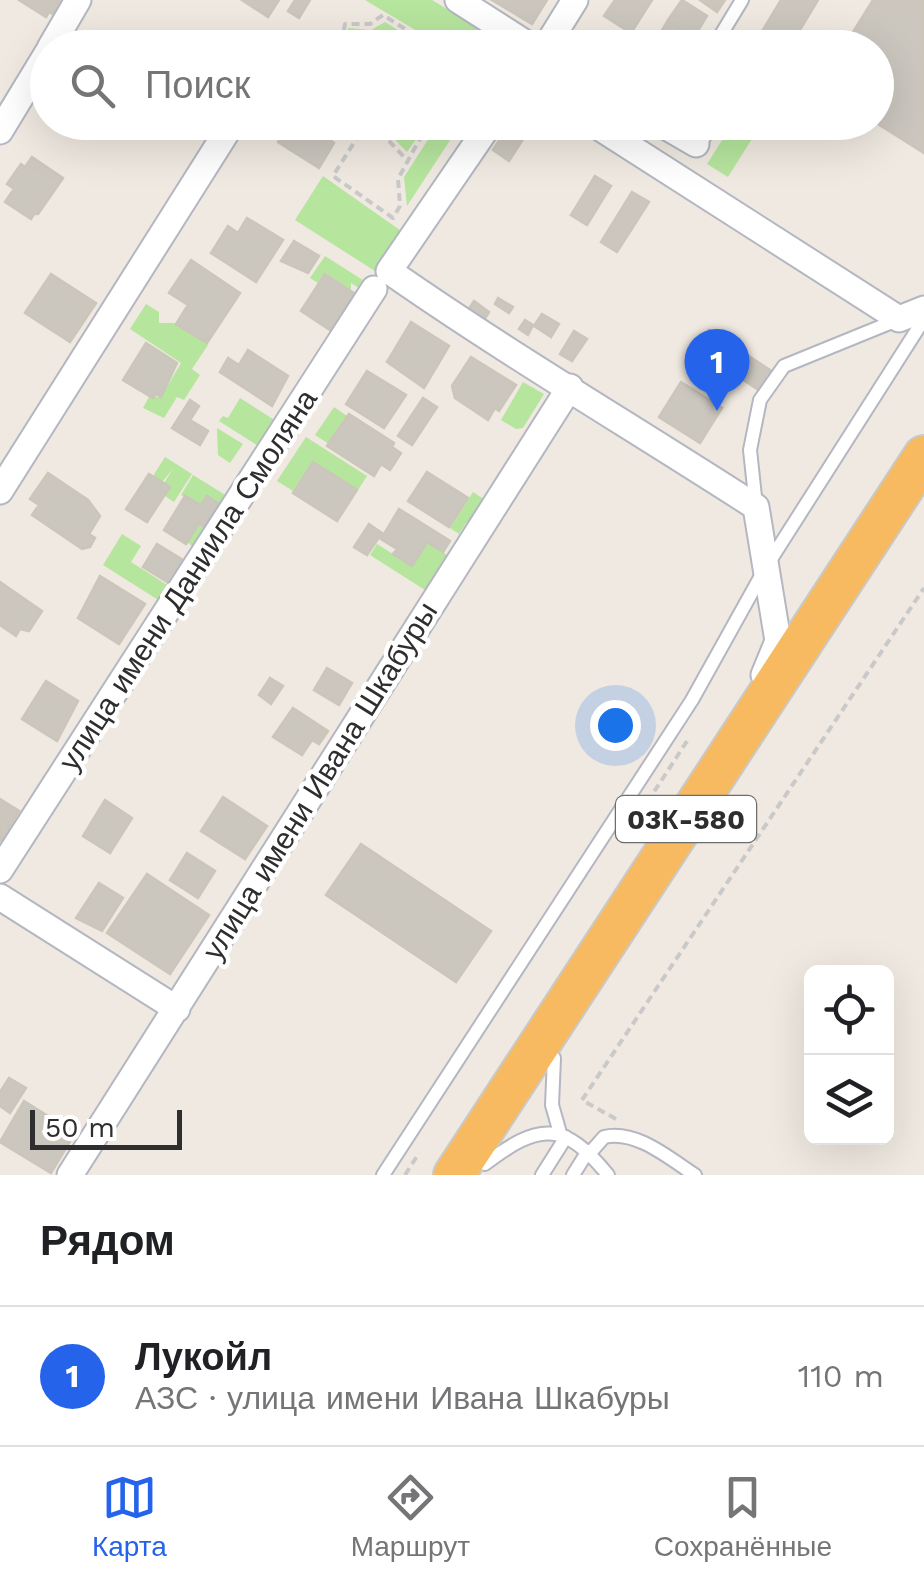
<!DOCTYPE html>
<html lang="ru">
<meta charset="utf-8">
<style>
body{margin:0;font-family:"Work Sans",sans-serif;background:#f6f6f6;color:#202124}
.controls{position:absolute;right:30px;bottom:30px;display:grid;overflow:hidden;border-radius:15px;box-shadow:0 10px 40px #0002}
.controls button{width:90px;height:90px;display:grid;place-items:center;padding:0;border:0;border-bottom:2px solid #e0e0e0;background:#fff;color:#202124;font:50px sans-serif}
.scale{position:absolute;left:30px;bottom:25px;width:152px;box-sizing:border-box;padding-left:10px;border:5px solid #2e2e2e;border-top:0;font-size:28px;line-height:35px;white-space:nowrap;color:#2e2e2e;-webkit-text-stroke:8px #fff;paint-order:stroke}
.you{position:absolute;left:615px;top:725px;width:35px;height:35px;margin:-25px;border:8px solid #fff;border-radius:50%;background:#1a73e8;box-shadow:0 0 0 15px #1a73e833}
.badge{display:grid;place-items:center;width:65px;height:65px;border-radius:50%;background:#2563eb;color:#fff;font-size:32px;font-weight:700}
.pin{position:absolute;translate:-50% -82px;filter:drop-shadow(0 2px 5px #0008)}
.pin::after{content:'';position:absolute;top:52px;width:35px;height:30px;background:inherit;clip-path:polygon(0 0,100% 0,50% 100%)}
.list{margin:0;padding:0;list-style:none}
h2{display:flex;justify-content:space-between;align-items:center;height:130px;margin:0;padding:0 40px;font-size:42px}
h2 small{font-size:32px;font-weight:400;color:#757577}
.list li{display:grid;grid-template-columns:65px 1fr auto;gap:30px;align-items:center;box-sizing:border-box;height:140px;padding:0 40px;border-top:2px solid #e0e0e0}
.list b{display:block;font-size:38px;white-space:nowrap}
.list p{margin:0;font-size:32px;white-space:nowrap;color:#757577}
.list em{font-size:32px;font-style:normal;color:#757577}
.icon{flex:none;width:55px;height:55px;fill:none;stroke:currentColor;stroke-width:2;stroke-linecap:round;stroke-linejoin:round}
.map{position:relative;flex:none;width:924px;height:1175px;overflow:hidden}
.search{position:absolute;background:#fff;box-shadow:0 10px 40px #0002;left:30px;right:30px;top:30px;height:110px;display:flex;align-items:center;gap:25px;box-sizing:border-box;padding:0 35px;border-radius:55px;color:#757577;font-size:38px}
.sheet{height:270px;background:#fff}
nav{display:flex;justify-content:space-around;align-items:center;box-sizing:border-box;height:140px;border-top:2px solid #e0e0e0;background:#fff;font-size:28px;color:#757577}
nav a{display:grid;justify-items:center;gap:5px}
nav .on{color:#2563eb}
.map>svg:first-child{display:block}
.green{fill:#b6e59e}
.building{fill:#cbc7bf;stroke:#cbc5ba;stroke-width:2.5}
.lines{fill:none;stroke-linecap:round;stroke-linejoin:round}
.service-casing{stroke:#b4b7c1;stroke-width:16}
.minor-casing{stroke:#b4b7c1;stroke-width:29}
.trunk-casing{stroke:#c9c9c9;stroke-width:44}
.path{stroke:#c9c9c9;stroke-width:4;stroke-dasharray:8 5;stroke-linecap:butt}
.service{stroke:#fff;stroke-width:12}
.minor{stroke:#fff;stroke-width:25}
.trunk{stroke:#f8ba60;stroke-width:40}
.labels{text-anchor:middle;stroke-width:9;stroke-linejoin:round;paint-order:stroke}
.shield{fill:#fff;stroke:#6d6d6d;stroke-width:2.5}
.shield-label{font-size:28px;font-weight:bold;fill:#2e2e2e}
.street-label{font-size:30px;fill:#2e2e2e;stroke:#fff}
</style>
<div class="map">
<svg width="924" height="1175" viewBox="0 0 924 1175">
<rect width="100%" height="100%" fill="#efe9e1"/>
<path class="green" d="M365,0H432L510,47L442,46Z
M385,22L425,47H352L347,43L348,28L371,30Z
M379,123H417L425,126L407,152Z
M458,123V128L407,206L404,177L436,127Z
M733,123H762L728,177L707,164Z
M323,176L404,233L378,273L295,220Z
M325,256L369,284L359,288L351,283V290L326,273L318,283L310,278Z
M146,304L159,312V323H174L208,345L192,369L200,375L184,400L177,397L164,418L143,408L149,397H161L181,363L130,329Z
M523,382L544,394L523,428L516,429L501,420Z
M240,398L276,421L260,447L219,421L223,416L228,418Z
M334,407L347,416L329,444L315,435Z
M217,428L243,444L230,463L218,455Z
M306,437L367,476L358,490L313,461L293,491L277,481Z
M165,457L192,474L174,502L165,496L170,487L164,483L173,469L162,482L153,476Z
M193,475L235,501L189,560L185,557L192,546L187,542L199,523L206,526L218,505L207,498L201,507L181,495Z
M473,492L490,503L485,509L478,506L476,510L483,514L474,528L466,523L459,534L450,528Z
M122,534L141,546L131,562L172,588L163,603L103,565Z
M427,542L447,555L425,590L370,555L377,544L412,566Z"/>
<path class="building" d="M19,0H58L64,4L56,16L49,12L46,17Z
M242,0H279L268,17Z
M295,0H310L299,18L288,11Z
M492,0H547L532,24Z
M615,0H652L631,33L604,16Z
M682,0L707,16L694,37L668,20Z
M700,0H725L717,12Z
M781,0H818L789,48H752Z
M873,0H924V153L875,122L876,48H843Z
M668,20L694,37L687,48H666L656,41Z
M594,33L617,48H585Z
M290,122H302L334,143L319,168L278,142Z
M509,125L525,136L509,161L493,150Z
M32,157L63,178L38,214H34L31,219L5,202L14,189L7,184L21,164L25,167Z
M595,176L611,186L587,225L571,215Z
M632,192L649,202L617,252L601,242Z
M247,218L283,240L256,282L211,253L228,226L238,233Z
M294,241L319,256L308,273L281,261Z
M191,260L240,293L207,343L176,324L188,305L169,293Z
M51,274L96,303L70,342L25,313Z
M325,274L357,295L333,332L301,311Z
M498,298L513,307L509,313L495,304Z
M474,301L489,312L479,328L463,318Z
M542,314L559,324L551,337L534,326Z
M525,320L533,325L528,335L519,329Z
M411,322L449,346L424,388L387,362Z
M709,330L776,374L763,393L697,349Z
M574,331L587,339L572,361L560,354Z
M146,343L177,363L161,397L156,394L153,398L123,380Z
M248,350L288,376L272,406L220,372L228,358L239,365Z
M471,357L516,385L499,411L495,408L488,420L455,398L452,386Z
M367,371L406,395L384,428L346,404Z
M681,382L722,408L700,443L659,417Z
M423,398L437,407L412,445L398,436Z
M190,400L199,406L190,420L208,431L200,445L172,428Z
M349,414L394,443L392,447L401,453L390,470L381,464L374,476L327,446Z
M313,462L357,490L337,521L293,493Z
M427,472L468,498L449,527L408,501Z
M48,473L88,500L100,516L89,534L95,538L90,547L82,549L32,515L39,505L30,499Z
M149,474L170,487L147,522L126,509Z
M185,496L201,505L207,496L219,504L205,527L199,523L186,544L164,530Z
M399,509L450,541L443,552L427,542L412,566L393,554L397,549L381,539Z
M369,524L382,533L367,555L354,547Z
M157,544L191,565L177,588L143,567Z
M100,576L145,604L119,644L78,618Z
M0,582L42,611L29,631L20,629L16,636L0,625Z
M327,668L352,683L339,705L314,690Z
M270,678L283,686L271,704L259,695Z
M46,681L78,701L57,741L22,719Z
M293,708L328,731L319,744L312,740L302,755L273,737Z
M223,797L267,826L245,859L201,831Z
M0,799L19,811L8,829L12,831L4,842L0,840Z
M105,800L132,818L110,853L83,836Z
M361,844L491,931L456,982L326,895Z
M187,853L215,871L198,898L170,880Z
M147,874L209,915L170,974L107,933Z
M99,883L123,898L102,931L76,918Z
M9,1078L26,1088L10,1113L0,1106V1092Z
M24,1101L75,1133L51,1173L0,1142Z"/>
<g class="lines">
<defs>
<path id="service" d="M713,48L742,0
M696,144L702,141L713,122
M756,506L750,450L760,400L784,366L897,320
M554,1058L552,1105L560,1133
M590,1153L604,1137C636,1129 670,1159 695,1175
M485,1164C539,1123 563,1120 608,1175
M383,1175L692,700L766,567L924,319
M542,1175L566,1137
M573,1175L588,1151"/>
<path id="minor" d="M458,0L533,48
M50,48L78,0
M542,48L549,42L575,0
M491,122L389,271C508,354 634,428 756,507L778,641L764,675
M591,122L899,319L924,309
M658,122L696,144
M0,131L48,52
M0,491L233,122
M0,870L374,289
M0,897L177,1009
M70,1175L570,387"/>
<path id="trunk" d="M454,1175L924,456"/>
</defs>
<use href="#service" class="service-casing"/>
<use href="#minor" class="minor-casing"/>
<use href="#trunk" class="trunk-casing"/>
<path class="path" d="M318,48L341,46L345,24H370L383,15L435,48
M367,122L333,176L393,218L400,206L398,179L429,122
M371,122L406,159
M626,835L689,738
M616,1119L582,1100L924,588
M405,1175L419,1153"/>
<use href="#service" class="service"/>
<use href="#minor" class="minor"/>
<use href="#trunk" class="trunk"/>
</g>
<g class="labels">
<rect class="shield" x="616" y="796" width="140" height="46" rx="8"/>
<g class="shield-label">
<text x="686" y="829">03К-580</text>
</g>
<g class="street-label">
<text transform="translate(188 580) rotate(-57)" y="10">улица имени Даниила Смоляна</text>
<text transform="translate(320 781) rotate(-58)" y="10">улица имени Ивана Шкабуры</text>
</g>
</g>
</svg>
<div class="controls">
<button><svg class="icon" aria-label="locate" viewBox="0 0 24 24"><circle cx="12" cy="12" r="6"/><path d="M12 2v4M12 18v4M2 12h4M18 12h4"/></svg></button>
<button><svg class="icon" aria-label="layers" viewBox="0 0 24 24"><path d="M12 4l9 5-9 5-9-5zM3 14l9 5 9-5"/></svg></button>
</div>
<div class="scale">50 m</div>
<div class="you"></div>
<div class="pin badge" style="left:717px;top:411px">1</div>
<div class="search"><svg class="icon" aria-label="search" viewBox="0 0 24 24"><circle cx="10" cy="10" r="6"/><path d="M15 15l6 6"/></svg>Поиск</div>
</div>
<section class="sheet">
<h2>Рядом<small></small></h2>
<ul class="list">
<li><span class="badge">1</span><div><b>Лукойл</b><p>АЗС · улица имени Ивана Шкабуры</p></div><em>110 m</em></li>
</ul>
</section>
<nav>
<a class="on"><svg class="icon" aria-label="map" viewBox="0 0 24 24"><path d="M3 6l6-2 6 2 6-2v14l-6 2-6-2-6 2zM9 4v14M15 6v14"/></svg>Карта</a>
<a><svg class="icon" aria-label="directions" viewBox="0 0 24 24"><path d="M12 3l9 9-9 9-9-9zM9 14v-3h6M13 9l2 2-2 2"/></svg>Маршрут</a>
<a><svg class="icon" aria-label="saved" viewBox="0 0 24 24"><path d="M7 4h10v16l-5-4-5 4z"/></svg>Сохранённые</a>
</nav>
